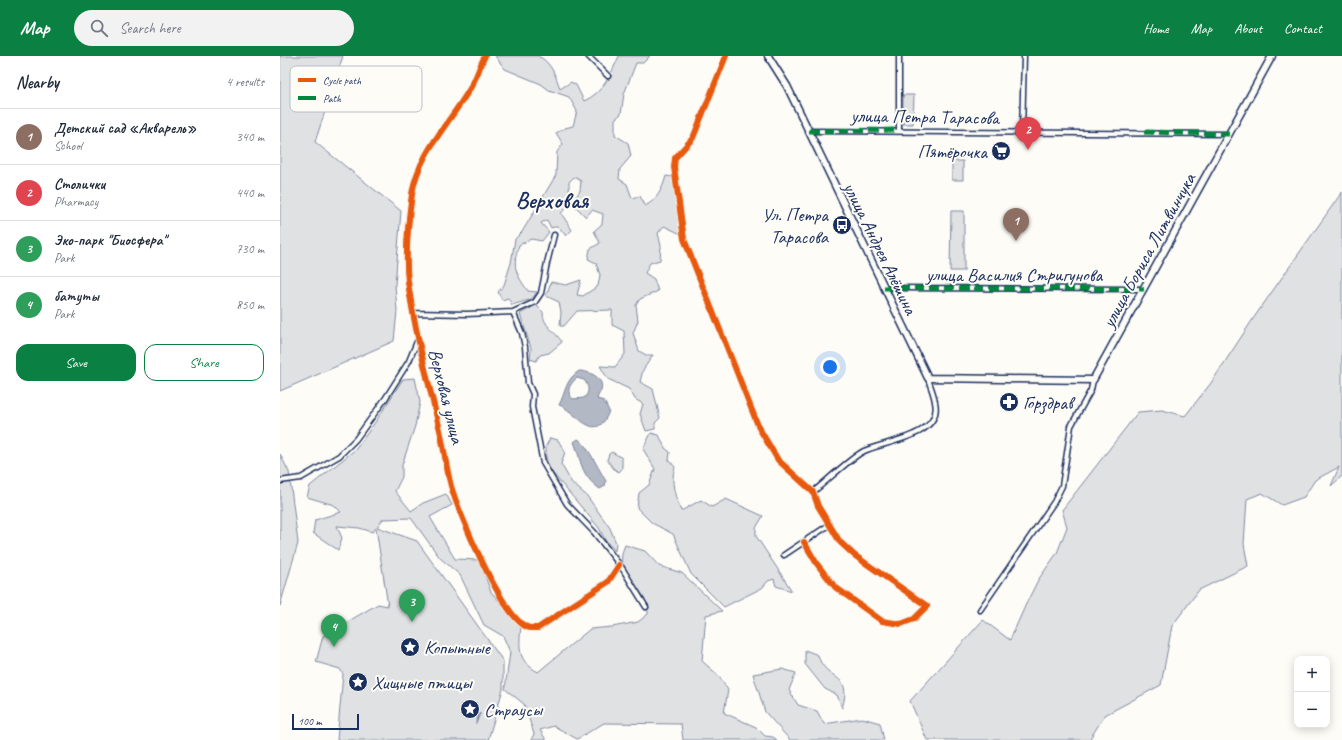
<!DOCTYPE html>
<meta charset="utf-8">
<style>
body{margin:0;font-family:Caveat,sans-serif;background:#f2f2f3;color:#1f2937}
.controls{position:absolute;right:12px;bottom:12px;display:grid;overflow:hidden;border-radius:8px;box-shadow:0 2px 10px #0003}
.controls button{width:36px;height:36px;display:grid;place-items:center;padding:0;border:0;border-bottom:1px solid #e0e1e3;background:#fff;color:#1f2937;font:20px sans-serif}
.scale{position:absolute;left:12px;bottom:10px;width:67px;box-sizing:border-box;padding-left:4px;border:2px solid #1b2f5e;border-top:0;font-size:11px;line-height:14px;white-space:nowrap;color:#1b2f5e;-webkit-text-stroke:3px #fdfcf7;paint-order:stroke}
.you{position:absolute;left:550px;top:311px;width:14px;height:14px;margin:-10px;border:3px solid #fff;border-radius:50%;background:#1a73e8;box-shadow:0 0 0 6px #1a73e833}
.badge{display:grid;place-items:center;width:26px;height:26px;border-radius:50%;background:#0b8043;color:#fff;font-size:13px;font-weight:700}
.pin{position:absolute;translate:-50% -33px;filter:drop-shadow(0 1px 2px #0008)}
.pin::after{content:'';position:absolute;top:21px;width:14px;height:12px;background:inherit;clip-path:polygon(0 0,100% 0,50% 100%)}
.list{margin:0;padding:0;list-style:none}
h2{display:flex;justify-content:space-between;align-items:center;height:52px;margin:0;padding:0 16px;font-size:17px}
h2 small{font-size:13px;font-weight:400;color:#747a83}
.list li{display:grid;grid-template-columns:26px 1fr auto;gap:12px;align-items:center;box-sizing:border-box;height:56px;padding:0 16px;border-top:1px solid #e0e1e3}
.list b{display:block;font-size:15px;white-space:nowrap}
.list p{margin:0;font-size:13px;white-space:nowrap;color:#747a83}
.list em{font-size:13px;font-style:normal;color:#747a83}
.actions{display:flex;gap:8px;padding:12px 16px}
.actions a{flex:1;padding:9px 0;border:1px solid #0b8043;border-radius:12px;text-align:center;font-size:14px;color:#0b8043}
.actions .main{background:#0b8043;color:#fff}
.icon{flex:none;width:22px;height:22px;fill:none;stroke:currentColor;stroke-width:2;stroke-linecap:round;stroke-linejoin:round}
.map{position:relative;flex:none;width:1062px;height:684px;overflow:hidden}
header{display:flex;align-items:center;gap:24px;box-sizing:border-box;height:56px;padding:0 20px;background:#0b8043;color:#fff}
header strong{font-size:19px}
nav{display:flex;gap:22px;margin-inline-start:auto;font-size:14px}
.search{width:280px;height:36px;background:#f2f2f3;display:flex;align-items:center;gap:10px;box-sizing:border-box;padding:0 14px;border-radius:22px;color:#747a83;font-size:15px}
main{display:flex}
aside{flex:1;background:#fff}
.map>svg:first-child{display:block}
.green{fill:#e0e1e3;stroke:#7e88a0}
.water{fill:#b3b8c5;stroke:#76819c;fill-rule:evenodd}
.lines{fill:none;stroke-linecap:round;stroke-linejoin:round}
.stream{stroke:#76819c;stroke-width:1.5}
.street-casing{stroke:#1b2f5e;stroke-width:7}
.secondary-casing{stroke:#1b2f5e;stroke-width:9}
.street{stroke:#fdfcf7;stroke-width:4}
.secondary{stroke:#fdfcf7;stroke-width:6}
.quiet{stroke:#00873e;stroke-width:5;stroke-dasharray:10 5;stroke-linecap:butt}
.cycleway-casing{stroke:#fdfcf7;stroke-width:8}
.cycleway{stroke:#e8590c;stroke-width:6}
.labels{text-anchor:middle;stroke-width:4;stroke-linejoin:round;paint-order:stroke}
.street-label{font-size:19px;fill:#1b2f5e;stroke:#fdfcf7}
.poi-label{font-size:19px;fill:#1b2f5e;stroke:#fdfcf7;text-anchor:start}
.district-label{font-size:23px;font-weight:bold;fill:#1b2f5e;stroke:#fdfcf7}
.key{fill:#fdfcf7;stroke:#b9bec9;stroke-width:1}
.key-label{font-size:11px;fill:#1b2f5e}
</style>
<header>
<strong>Map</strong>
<div class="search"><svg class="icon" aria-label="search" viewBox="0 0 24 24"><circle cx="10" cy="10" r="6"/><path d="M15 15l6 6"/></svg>Search here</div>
<nav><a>Home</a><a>Map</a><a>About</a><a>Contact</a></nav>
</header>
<main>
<aside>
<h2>Nearby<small>4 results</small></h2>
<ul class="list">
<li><span class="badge" style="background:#8d6e63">1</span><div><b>Детский сад «Акварель»</b><p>School</p></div><em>340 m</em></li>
<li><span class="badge" style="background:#e0444e">2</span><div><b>Столички</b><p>Pharmacy</p></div><em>440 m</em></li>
<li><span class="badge" style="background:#2e9e5b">3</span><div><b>Эко-парк &quot;Биосфера&quot;</b><p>Park</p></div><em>730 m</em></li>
<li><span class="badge" style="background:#2e9e5b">4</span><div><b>батуты</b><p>Park</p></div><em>850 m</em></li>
</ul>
<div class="actions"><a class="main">Save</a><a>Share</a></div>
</aside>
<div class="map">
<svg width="1062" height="684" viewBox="0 0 1062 684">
<rect width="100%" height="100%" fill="#fdfcf7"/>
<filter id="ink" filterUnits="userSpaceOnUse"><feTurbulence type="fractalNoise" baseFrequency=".025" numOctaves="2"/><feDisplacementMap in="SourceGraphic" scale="8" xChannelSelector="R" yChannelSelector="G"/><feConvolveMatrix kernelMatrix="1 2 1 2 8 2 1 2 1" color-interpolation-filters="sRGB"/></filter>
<g filter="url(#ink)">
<path class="green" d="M0,0H63L35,86L121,155L115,229L117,255L114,285L0,335Z
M215,0H258C271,6 276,20 280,33L291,26L296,29L304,45C323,37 331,18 339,0H370L363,7H356L344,38L341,58L335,63V79L348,87L351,100L340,113L339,123L347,128L352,142L360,140L365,150C377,144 382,134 386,120L393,121L401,178L384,170L378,177L381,190L380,204L370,207L365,217L374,223L378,235L360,243L356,249L358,265L353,277L359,295L366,299H373L363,314L360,326L373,333L380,362L375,367V373L366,375L360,358L363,348L355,343L349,333L328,323L320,310L335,311L345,298L344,275L332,269V254L297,255L284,270H280L281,256L279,246L266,240L271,226L286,229L301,224L297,239L303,240L318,230L320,219L316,207L308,203L310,193L320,187L314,175L322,168L323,158L312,154L306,161L296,151L293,145L300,135L301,125L294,121L289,126C289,139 292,149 281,157L292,174L286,180L278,170L271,172L267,164L261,167L269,176L262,185L251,183L239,189C232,210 235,217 248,235L257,236L252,243L232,249L228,242L222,244L218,236L224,229L231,207L235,183L242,176L276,119L277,96L283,88L276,77L285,72L293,70L297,55L289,41L269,34L261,28L225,13Z
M623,39H634L633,68H623Z
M672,105H683V124H672Z
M1062,136V420L1051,430L1059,411L1035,424L1024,441L1002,449L982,437L967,443L964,488L968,510L919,534L892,570L881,629L825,659L809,684H647L630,645L703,564L730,584L746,548L758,524L777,497L787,471L782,454L858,356L882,354L905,360L931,327L975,260Z
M671,155H684V215H670Z
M256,249L263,256C262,269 276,276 282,286L269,297L260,299L256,305L250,303L251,292L240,258Z
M135,322L140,346L135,370L122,409V421L115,435L131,455L143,447L166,438L172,449L150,461L175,503L199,504L211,536L241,570C239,593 237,604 258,616L310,573L332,571L358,566L368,558C369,528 330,521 345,489L365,495L379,510L402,517L442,555L426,559L422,605L438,619L448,634L444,657L476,671L485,680L493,681L497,684H403L401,668L324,667L297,683L274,670L260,674L266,684H251L254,678L244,648L225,633L230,596L223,580L204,569L180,519L160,502L131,462L103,463L97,471L137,485L223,605V633L208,684H57L63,618L60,613L36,606L43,580L98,548L108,550L96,472L93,476L79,472L57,470L62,482L58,494L33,477L35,464L61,456L54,449L27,441L30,430L76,393L96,365L123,323Z
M371,377L379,379L385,392L390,396L389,404L395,411C390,426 395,440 401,455L421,444L432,451L446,443L483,460L476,472V480L512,535L496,530L494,523L488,525L482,532L444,551L411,518L393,478L372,467L357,452L359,437L369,429L375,413L363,393Z
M270,382L278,384L285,396L281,408L292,427L307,440L330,472L336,487L335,495L325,484L319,472L270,414L266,402V390Z
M332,396L342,402V413L339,416L334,413L327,404L329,398Z
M0,398L9,416L18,487L0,550Z
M525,594L538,599C545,626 574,615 562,652L557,639L545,633L525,608Z
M502,613L516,617L509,634L518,649L537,655L544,668L582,662L600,667L604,684H510L485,656L473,618Z"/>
<path class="water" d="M299,315C308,315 325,321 321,334C320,337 318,339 317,343L324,345L329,355C316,391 296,355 279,349C286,336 285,324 299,315ZM297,322L304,324C309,330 310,336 304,342L293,343C285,335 290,328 297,322Z
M298,383C307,388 319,414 326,425L325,430L320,433C300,419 302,406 294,386Z"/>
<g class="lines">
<path class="stream" d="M196,667L200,657"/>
<defs>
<path id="street" d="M205,0C199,11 196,24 189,34C169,68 138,98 132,138C128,166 125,198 128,226C135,276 148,325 160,374C164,392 166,411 171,430C179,458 221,557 245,570C249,573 253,572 258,572L328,526L339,509
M308,0L328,20
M446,0L413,82L395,102L394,111L404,183L479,372L498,404L533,436L538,450L560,486L574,499L647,550L634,563L621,568L602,565L555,531L537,508L524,486
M619,74V0
M529,75L949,78
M742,76L744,0
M604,232L864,233
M233,256L255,246L261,237L267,207L274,179
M134,257L187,258L233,256L242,277L245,291L248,327L253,338L252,351L263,407L287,448L314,476L342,512L366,551
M0,425L21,422L59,400L76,383L105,343L129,305L138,283
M533,436C546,426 570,402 584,395C605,385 663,381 655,346C654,338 650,330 648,322
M504,499L549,469
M700,554L774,446L782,430L791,370L811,334L813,324"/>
<path id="secondary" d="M488,0L507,30L648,322L813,324L992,0"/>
</defs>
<use href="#street" class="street-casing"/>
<use href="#secondary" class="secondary-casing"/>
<use href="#street" class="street"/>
<use href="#secondary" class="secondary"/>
<path class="quiet" d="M529,75L619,74
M864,76L949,78
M604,232L864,233"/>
<defs>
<path id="cycleway" d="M205,0C199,11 196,24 189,34C169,68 138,98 132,138C128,166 125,198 128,226C135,276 148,325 160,374C164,392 166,411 171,430C179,458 221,557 245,570C249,573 253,572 258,572L328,526L339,509
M446,0L413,82L395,102L394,111L404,183L479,372L498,404L533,436L538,450L560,486L574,499L647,550L634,563L621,568L602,565L555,531L537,508L524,486"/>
</defs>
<use href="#cycleway" class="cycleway-casing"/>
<use href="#cycleway" class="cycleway"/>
</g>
</g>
<defs>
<symbol id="supermarket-disc" viewBox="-11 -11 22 22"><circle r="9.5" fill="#1b2f5e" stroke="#fdfcf7"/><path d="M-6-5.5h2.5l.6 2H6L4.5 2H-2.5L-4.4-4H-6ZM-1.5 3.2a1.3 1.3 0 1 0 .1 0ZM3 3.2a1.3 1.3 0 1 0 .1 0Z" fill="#fff"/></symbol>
<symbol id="bus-disc" viewBox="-11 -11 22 22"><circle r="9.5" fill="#1b2f5e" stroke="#fdfcf7"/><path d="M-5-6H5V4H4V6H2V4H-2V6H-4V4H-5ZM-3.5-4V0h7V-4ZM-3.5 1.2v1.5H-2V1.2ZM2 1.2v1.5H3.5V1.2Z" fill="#fff"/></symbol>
<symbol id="pharmacy-disc" viewBox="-11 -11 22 22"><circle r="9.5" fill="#1b2f5e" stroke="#fdfcf7"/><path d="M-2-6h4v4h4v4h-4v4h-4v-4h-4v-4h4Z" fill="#fff"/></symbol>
<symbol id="sight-disc" viewBox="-11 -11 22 22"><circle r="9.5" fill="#1b2f5e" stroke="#fdfcf7"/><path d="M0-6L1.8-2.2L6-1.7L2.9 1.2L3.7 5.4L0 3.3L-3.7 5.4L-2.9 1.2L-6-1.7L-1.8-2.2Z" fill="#fff"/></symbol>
</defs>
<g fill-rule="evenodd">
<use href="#supermarket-disc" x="710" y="84" width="22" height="22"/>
<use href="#bus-disc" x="551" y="158" width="22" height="22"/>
<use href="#pharmacy-disc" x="718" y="335" width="22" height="22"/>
<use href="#sight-disc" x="119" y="580" width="22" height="22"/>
<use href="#sight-disc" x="67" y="615" width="22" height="22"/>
<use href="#sight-disc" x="179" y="642" width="22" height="22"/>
</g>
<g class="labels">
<g class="street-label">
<text transform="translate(645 60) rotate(1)" y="7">улица Петра Тарасова</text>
<text transform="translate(601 192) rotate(64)" y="7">улица Андрея Алёшина</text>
<text transform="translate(868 194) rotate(-61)" y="7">улица Бориса Литвинчука</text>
<text x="734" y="225">улица Василия Стригунова</text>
<text transform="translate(167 340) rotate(76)" y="7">Верховая улица</text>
</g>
<g class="poi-label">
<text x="707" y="102" text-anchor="end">Пятёрочка</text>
<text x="548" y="165" text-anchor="end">Ул. Петра<tspan x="548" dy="22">Тарасова</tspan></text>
<text x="743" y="353">Горздрав</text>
<text x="144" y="598">Копытные</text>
<text x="92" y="633">Хищные птицы</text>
<text x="204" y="660">Страусы</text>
</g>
<g class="district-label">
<text x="272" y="152">Верховая</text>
</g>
</g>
<rect x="10" y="10" width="132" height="46" rx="6" class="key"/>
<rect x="18" y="22" width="18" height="4" fill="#e8590c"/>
<rect x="18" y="40" width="18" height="4" fill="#00873e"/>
<g class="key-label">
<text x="43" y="28">Cycle path</text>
<text x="43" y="46">Path</text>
</g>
</svg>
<div class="controls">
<button>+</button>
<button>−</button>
</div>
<div class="scale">100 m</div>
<div class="you"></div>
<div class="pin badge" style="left:736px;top:185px;background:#8d6e63">1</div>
<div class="pin badge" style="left:748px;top:94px;background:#e0444e">2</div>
<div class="pin badge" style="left:132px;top:566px;background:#2e9e5b">3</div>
<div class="pin badge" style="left:54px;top:591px;background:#2e9e5b">4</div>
</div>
</main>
